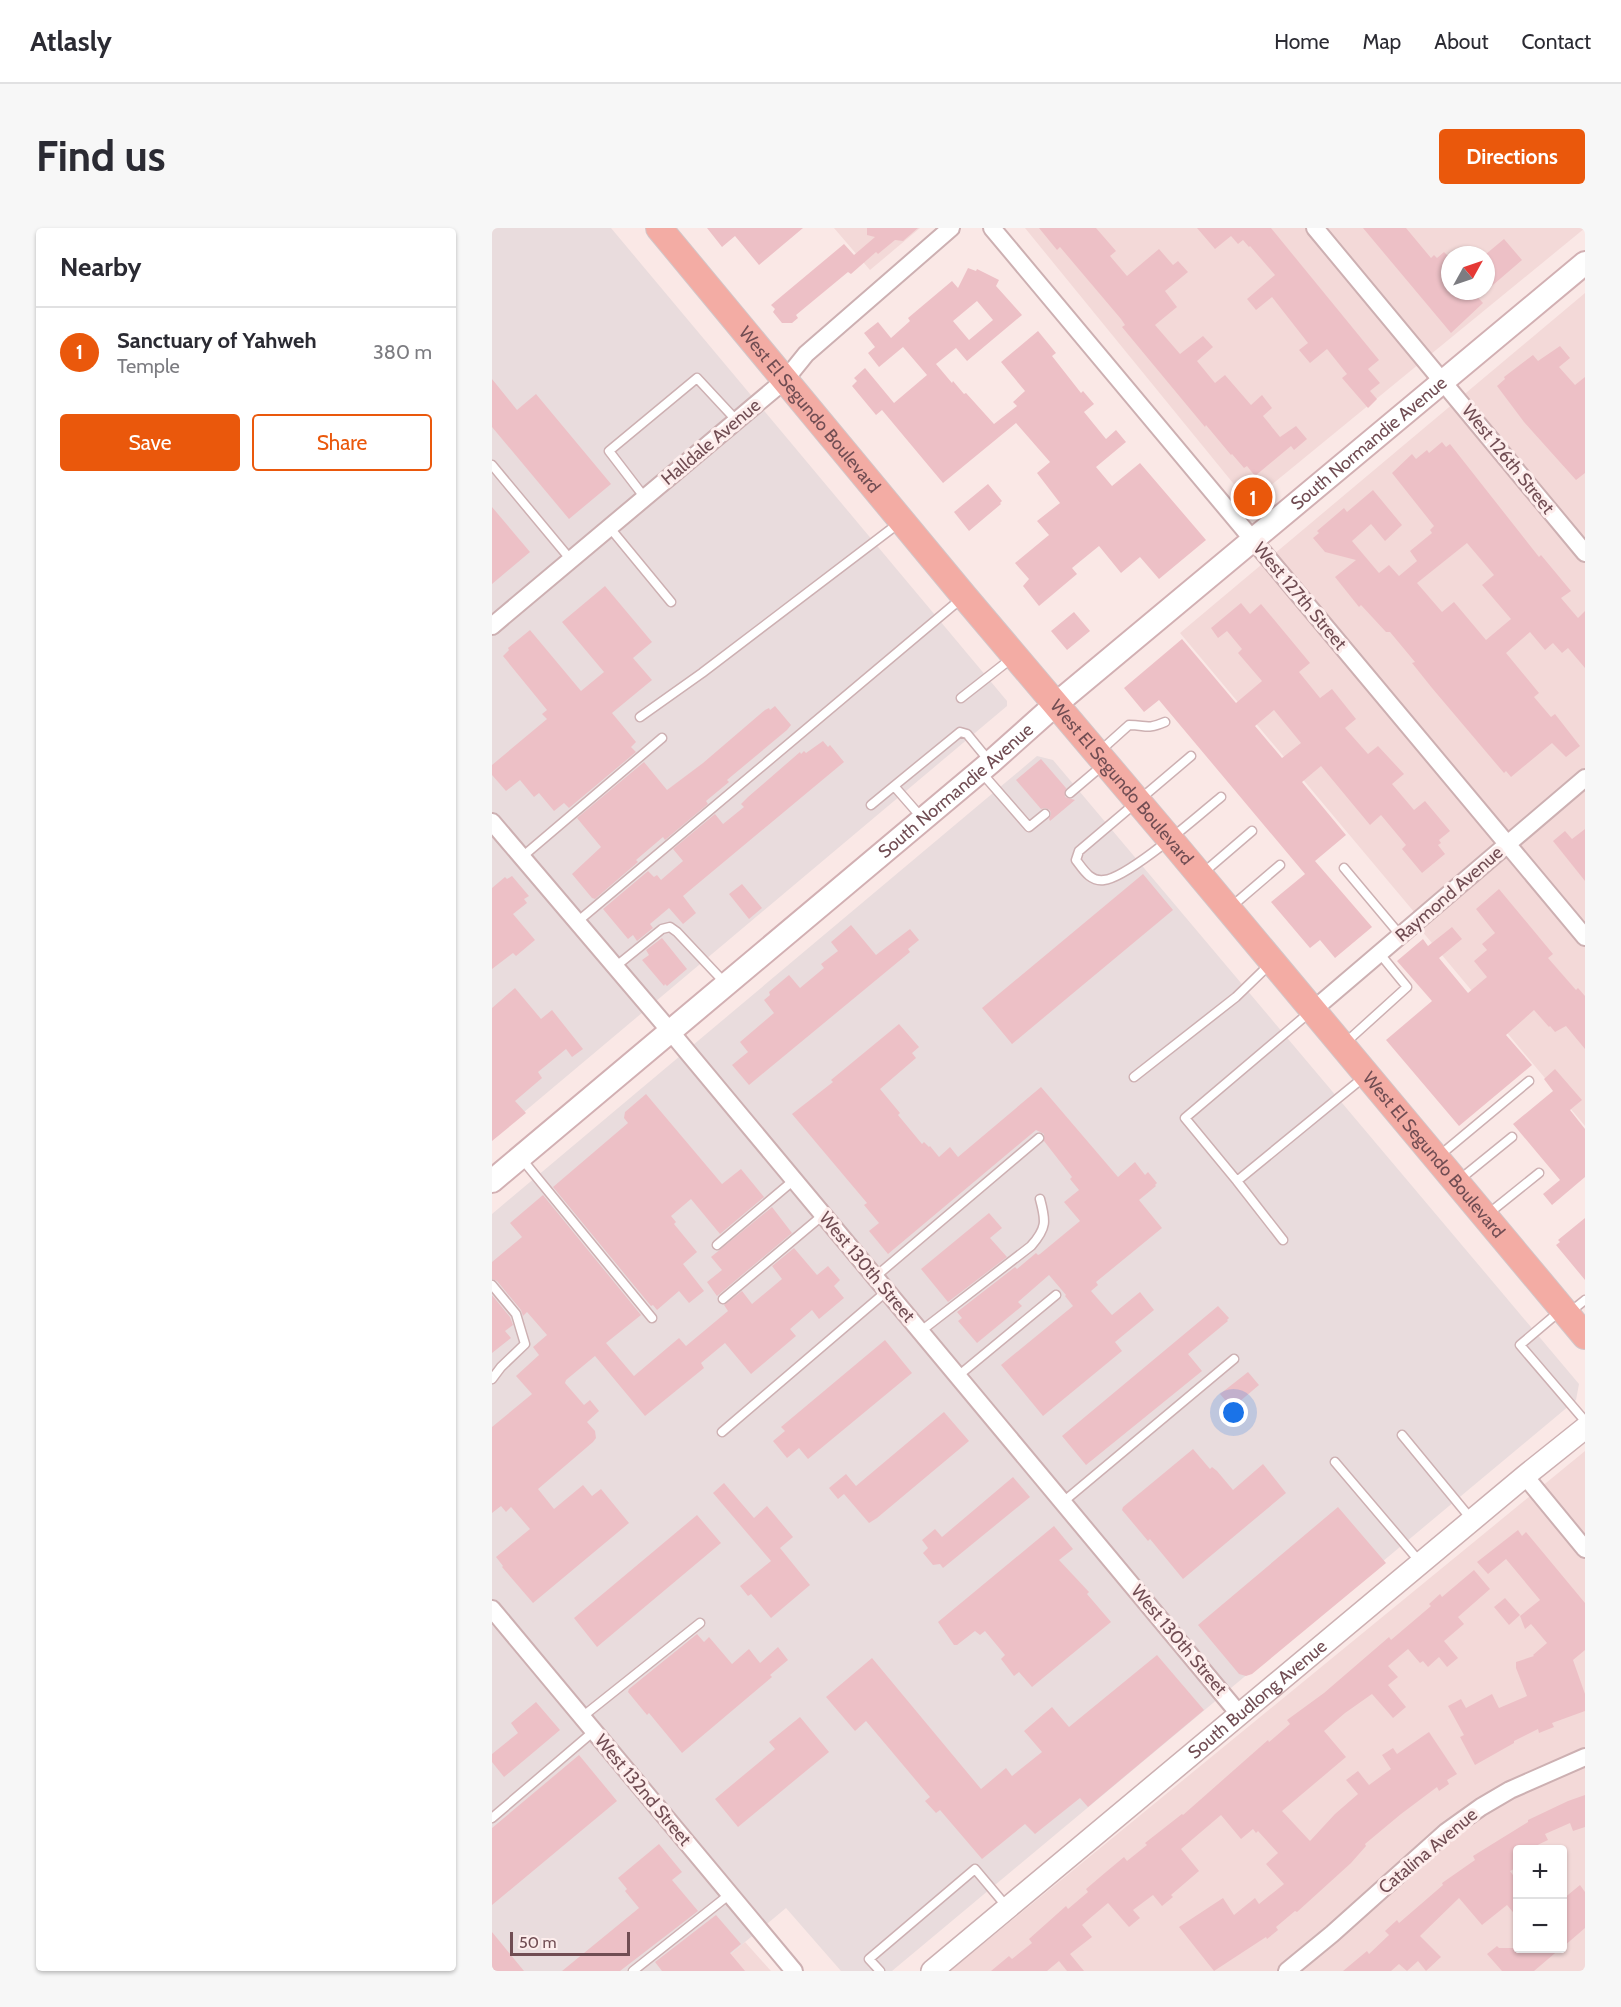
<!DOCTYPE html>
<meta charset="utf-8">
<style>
body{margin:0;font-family:Cabin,sans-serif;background:#f7f7f7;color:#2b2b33}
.controls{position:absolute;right:18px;bottom:18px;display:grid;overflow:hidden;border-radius:6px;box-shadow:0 2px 4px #0004}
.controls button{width:54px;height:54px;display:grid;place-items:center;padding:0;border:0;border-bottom:2px solid #e1e1e2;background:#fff;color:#2b2b33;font:30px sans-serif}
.compass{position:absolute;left:949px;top:18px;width:54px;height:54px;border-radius:50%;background:#fff;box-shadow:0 2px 4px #0004;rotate:50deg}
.scale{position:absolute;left:18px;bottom:15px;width:120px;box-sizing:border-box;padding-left:6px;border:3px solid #714d53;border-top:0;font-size:16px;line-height:21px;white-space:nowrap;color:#714d53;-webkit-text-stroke:4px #fdedec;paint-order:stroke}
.you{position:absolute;left:742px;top:1185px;width:21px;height:21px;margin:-15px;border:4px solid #fff;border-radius:50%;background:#1a73e8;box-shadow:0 0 0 9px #1a73e833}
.badge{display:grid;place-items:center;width:39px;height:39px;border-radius:50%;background:#ea580c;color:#fff;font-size:20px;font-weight:700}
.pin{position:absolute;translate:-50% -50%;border:3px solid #fff;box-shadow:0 2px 6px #0006}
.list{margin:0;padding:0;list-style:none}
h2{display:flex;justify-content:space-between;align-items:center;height:78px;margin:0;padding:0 24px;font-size:26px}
h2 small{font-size:20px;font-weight:400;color:#7c7c81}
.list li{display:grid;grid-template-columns:39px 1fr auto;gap:18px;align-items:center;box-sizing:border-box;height:90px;padding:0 24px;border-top:2px solid #e1e1e2}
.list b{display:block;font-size:22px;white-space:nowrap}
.list p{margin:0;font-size:20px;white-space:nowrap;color:#7c7c81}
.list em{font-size:20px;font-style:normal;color:#7c7c81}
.actions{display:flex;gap:12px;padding:18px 24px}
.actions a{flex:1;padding:14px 0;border:2px solid #ea580c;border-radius:6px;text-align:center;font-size:21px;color:#ea580c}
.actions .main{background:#ea580c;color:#fff}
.map{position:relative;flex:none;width:1093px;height:1743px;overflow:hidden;border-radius:6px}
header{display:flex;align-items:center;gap:36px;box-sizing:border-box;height:84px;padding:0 30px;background:#fff;border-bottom:2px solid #e1e1e2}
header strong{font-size:28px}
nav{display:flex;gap:33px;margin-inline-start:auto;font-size:21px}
.intro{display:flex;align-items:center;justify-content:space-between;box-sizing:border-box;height:144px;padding:0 36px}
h1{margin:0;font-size:42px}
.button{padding:15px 27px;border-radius:6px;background:#ea580c;color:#fff;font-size:21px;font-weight:700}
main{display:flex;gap:36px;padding:0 36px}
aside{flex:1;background:#fff;border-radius:6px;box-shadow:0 2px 4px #0004}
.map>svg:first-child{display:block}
.residential{fill:#f3d9d8;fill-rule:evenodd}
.industrial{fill:#e9dcdd}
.building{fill:#edc0c6;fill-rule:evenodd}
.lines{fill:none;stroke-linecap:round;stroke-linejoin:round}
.service-casing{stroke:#cdb0b2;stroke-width:11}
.minor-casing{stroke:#cdb0b2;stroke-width:20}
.tertiary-casing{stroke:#cdb0b2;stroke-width:24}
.secondary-casing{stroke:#d2b0b3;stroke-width:26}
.primary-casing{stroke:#d2c6c8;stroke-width:28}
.service{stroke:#fff;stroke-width:8}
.minor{stroke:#fff;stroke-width:16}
.tertiary{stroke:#fff;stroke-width:21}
.secondary{stroke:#fff;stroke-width:22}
.primary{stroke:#f3aca4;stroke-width:26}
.labels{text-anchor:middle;stroke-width:6;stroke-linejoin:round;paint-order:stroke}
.street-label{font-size:18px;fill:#714d53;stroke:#fdedec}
</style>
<header>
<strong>Atlasly</strong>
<nav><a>Home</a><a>Map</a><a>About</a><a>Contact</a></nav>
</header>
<div class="intro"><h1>Find us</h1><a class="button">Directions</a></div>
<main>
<aside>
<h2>Nearby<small></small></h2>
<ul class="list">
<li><span class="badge">1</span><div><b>Sanctuary of Yahweh</b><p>Temple</p></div><em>380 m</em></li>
</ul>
<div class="actions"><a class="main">Save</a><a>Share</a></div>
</aside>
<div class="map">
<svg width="1093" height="1743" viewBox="0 0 1093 1743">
<rect width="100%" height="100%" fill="#fae8e6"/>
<path class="residential" d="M342,0H428L378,42Z
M533,0H1093L772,263L755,268L745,260ZM958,27H994V63H958Z
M1093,65V898L929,702L933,697L688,405Z
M1093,1223V1743H458ZM1026,1622H1070V1720H1026Z
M253,1714L279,1743H218Z"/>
<path class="industrial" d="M0,0H119L515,473V478L0,911Z
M545,528L561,532L1087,1156L1084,1172L400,1743H349L294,1680L218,1743H0V986Z"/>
<path class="building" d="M215,0H311L267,37L243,8L230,19Z
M375,0H426L411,13L403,12L386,26L384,24L359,46L356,44L304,87L306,90L300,95H290L281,84L283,81L279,77L352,16L362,27L383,9L375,7Z
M547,0H604L624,23L618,28L635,48L667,21L681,37L686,33L696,44L673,63L685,79L663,97L688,126L711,108L721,119L705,133L723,155L733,147L759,177L770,167L780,180L771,188L788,209L804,198L815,211L802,222L799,218L763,248L755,238L752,240L740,226L739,227L714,197L713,199L630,99L633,97L629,91L568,19L565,22Z
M705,0H779L887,132L876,141L888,155L878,163L885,171L876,180L850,150L855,146L835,121L818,135L807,122L816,115L780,69L764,82L755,71L783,47L758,18L757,19L751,12L746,16L739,8L723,21Z
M871,0H914L939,30L942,27L945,30L952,24L958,30V63H980L991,75L959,105Z
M1012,11L1030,32L994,63V26Z
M476,40L484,43L485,41L507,52L504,58L530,87L475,133L464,120L444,136L460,155L461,153L472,166L474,165L502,196L525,178L521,174L533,163L509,134L546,103L564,125L560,128L589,165L591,163L602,176L592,184L614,211L624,202L634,214L604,239L620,258L648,235L714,312L667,351L648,329L629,345L607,318L580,340L585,346L547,378L531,358L537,351L523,335L557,307L545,293L568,275L545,245L558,234L524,195L451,255L390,182L384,187L360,158L365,153L362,150L373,140L402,175L435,147L411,119L387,139L376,125L383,119L372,105L386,94L399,110L418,93L416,90L460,53L466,60ZM485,73L501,92L477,112L461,93Z
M1068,118L1078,130L1067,139L1083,157L1093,149V245L1084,252L1032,194L1005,158L1013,151L1012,149L1041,127L1046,133Z
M0,151L25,182L44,166L119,256L77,291L0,199Z
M950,214L954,219L958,216L1047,329L1049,327L1079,363L1069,370L1086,390L1093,383V440L1076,420L1070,425L1061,415L1053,422L1038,404L1014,425L1047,465L1042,469L1059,489L1063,486L1088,518L1074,529L1060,515L1019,549L1014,543L1012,545L940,460L920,435L923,434L898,404H894L869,377L867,379L843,349L864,332L833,324L821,310L827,305L825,303L852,280L855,284L881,262L910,297L893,313L879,296L860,313L887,345L897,337L907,348L925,333L918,323L940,305L938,302L942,298L900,245L920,226L924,231L935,222L937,225ZM975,315L1002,347L990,357L1019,391L994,412L962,374L950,384L925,355Z
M496,256L510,273L508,275L509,276L477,303L462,284Z
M0,279L38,324L0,356Z
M113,358L160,414L141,430L160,452L120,485L144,514L139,519L144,524L77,580L72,575L62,583L47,565L42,569L28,552L14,563L0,547V537L55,491L50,486L55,482L11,428L17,422L16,420L38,402L89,463L112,444L70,394Z
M749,375L758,386L769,376L818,435L807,444L828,470L840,461L864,491L853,500L876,526L886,518L912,546L900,556L922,582L933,573L958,603L947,612L949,615L946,617L953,626L930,645L910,621L914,617L889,587L878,597L829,538L810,554L854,607L823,633L880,699L843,730L828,712L818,720L779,674L813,646L667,472L652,484L632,460L690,411L744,475L770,453L746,425L750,421L735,403L726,410L719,400ZM782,482L809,515L790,530L763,498Z
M582,384L598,403L575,422L559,403Z
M283,478L299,497L295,502L235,552L237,554L214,573L216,576L173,612L171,609L144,632L146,634L103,671L100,670L80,646L109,619L85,590L152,534L175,562L211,535L273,482L277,480L278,482Z
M331,513L336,519L338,517L352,534L191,668L204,685L191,696L177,680L158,696L161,700L145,713L141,707L136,711L111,681L156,643L162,649L165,647L169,652L191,633L181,621L223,586L231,596L252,579L249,576L256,569L308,524L309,526L312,523L314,525Z
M549,531L574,560L573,569L583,572L558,593L557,591L559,586L558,582L553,580L549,581L524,552Z
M1093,601V653L1061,613L1073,603L1080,611Z
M651,646L681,682L520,816L490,780Z
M20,648L37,668L32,671L35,675L21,686L43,712L24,728L21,725L0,741V660L13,649L15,651Z
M250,656L270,680L257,691L237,666Z
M1007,661L1061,726L1056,730L1084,762L1086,760L1093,768V821L1074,798L1063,804L1058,798L1057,799L1042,782L1014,807L1040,837L967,898L894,812L940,773L905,733L931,711L936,718L960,699L970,711L947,730L976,765L995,749L982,733L995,722L990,716L1003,705L984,681Z
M359,697L384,727L418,701L427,712L416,721L418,724L257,857L240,837L256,824L248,814L282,785L272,772L278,767L277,764L297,747L308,760L332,740L329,736L346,723L339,714Z
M170,710L195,741L175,758L173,756L172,758L150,732L157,727L154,722Z
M23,760L49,791L60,782L91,821L80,829L74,821L46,844L50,850L23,873L34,885L0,913V780Z
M407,796L427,819L420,825L424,830L388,861L408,885L406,887L430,916L432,914L437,919L438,918L447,929L458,919L466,929L549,859L626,949L643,934L653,947L656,944L665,955L663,957L664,958L647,972L670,1000L604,1054L606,1057L599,1063L620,1087L648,1064L662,1082L623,1114L630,1123L551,1188L509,1137L581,1078L573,1068L574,1067L557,1047L526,1074L530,1078L485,1115L466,1093L470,1090L465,1084L523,1039L525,1041L544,1025L546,1027L548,1026L588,993L572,974L587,962L578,951L580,949L552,913V906L544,902L396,1026L377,1003L387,995L372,977L375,975L300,886L341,854L339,852Z
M1063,841L1090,872L1078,882L1093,901V949L1060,977L1051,966L1068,952L1021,896L1061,863L1052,851Z
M154,866L230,956L249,941L272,969L228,1006L199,971L179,988L184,994L182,996L205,1024L191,1036L212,1063L197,1075L187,1063L165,1082L161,1077L159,1078L61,959L136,895L132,890L133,884Z
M51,967L149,1087L114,1115L142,1148L187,1110L194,1118L236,1083L232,1077L250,1063L260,1076L290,1051L280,1038L302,1020L325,1047L336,1038L348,1052L342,1058L352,1070L327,1091L320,1082L298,1101L304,1108L259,1146L233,1115L209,1135L212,1140L153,1188L103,1128L74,1152L73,1155L92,1177L98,1172L107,1183L95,1194L103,1203L104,1210L101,1214L46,1261L62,1281L91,1257L100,1268L109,1261L137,1295L41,1375L10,1339L11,1338L4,1329L38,1301L19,1279L14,1284L9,1278L0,1285V1199L40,1166L24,1148L47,1127L41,1119L55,1107L35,1084L31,1088L29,1082L5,1053L0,1051V1034L30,1009L18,995Z
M280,979L300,1005L225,1068L215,1054L230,1042L219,1029Z
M497,985L510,1000L498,1010L515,1029L456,1074L429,1041Z
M1093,990V1052L1064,1017L1068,1014L1066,1012Z
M0,1067L18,1089L21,1097L13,1103L19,1110L0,1125Z
M726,1078L737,1090L735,1092L736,1093L696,1126L710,1143L594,1237L570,1208Z
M393,1112L420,1145L316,1231L307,1220L295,1230L281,1213L293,1203L289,1199Z
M756,1144L767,1157L740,1180L728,1166Z
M452,1184L477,1213L385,1290L377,1295L352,1266L346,1271L337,1260L354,1246L364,1258Z
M701,1221L718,1241L720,1239L725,1243L741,1262L771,1236L794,1265L691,1351L658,1311L656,1313L630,1282L631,1279Z
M521,1249L538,1269L451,1340L448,1336L441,1337L431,1325L436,1320L430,1312L443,1301L450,1309Z
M232,1255L262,1290L275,1278L301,1309L288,1320L318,1357L279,1390L259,1366L256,1368L248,1358L279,1333L221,1265Z
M846,1279L894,1335L760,1446L754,1448L747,1446L706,1397Z
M205,1287L229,1315L105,1419L82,1390Z
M562,1298L581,1321L567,1332L597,1364L595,1366L619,1394L540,1459L527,1444L522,1448L509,1431L513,1427L493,1403L488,1407L483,1403L465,1417H462L446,1394Z
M1026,1302L1030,1308L1034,1304L1093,1375V1422L1081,1432L1093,1466V1483L1060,1495L1062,1499L1047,1505L1046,1501L1022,1513V1515L983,1537L968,1509L972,1507L956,1478L969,1471L974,1480L1000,1466L1007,1480L1035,1468L1024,1440V1434L1042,1428L1041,1427L1055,1415L1039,1396L1033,1401L1028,1388L1048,1372L1014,1331L996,1346L985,1334Z
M982,1342L998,1361L966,1389L972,1396L952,1413L966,1430L955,1439L947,1429L936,1439L931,1433L928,1435L916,1421L896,1438L906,1449L896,1457L914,1479L901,1490L880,1466L853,1485L832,1503L854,1529L790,1583L818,1613L843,1586L866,1566L854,1552L866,1543L877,1557L899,1541L890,1527L901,1520L905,1526L937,1504L965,1546L955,1552L957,1556L947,1563L945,1559L909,1586L873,1616L874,1618L859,1635L805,1684L803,1683L784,1699L786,1702L775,1711L774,1709L722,1743L687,1699L731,1670L742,1687L763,1670L767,1676L792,1656L774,1636L786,1625L766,1603L764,1605L761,1601L749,1611L729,1587L689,1621L707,1643L679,1667L681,1669L670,1678L661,1667L641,1682L648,1690L637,1699L616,1675L590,1697L600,1709L578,1726L592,1743H575L567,1733L555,1743H499L517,1728L520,1731L540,1715L537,1711L574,1678L576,1681L596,1664L594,1661L614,1644L632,1629L635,1633L655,1617L653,1615L690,1586L691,1587L776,1512L777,1514L798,1496L795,1492L832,1465L897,1409L899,1412L939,1378L937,1376L948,1366L950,1369Z
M1013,1370L1028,1387L1017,1397L1002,1379Z
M205,1406L212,1414L217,1409L240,1436L257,1421L268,1435L286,1419L296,1432L278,1447L280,1449L190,1525L157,1485L155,1487L136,1464L137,1461Z
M665,1427L712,1482L596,1579L588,1570L543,1606L533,1596L490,1631L448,1582L444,1585L433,1573L438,1569L374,1493L363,1503L334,1469L380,1430L489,1561L514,1540L520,1548L550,1524L532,1503L560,1479L577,1499Z
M44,1474L68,1502L12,1549L0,1534V1526L26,1505L19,1495Z
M308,1489L337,1524L246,1599L223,1571L283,1521L277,1514Z
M87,1527L125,1573L0,1677V1600Z
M1093,1567V1599L1081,1603L1078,1595L1053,1606L1056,1612L1035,1622H1026V1639L1018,1643L1026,1654V1690L1015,1677L990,1697L967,1670L928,1708L949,1729L934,1743L926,1733L915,1743L907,1736L899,1743H851L875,1723L877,1726L897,1707L893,1703L905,1692L907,1695L951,1657L950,1655L983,1632L981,1628L1036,1594V1592L1076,1573Z
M167,1616L190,1644L180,1652L206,1683L128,1743H70L147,1680L133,1663L135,1661L126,1650Z
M1088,1657L1093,1664V1700L1071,1719V1671Z
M224,1687L249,1716L238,1725L253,1743H170L163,1734Z
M0,1704L32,1743H0Z
M1005,1718L1007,1720H1069L1042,1743H1010L995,1726Z"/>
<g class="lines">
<defs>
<path id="service" d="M0,237L79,332
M153,270L117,223L205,150L245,193
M118,300L179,374
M469,470L520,430
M148,489L210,445L407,295
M608,523L637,497C655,497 654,502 673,494
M699,528L587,623L584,632C591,641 598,654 612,652C636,650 707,587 729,569
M489,544L537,599L553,586
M578,565L611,537
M379,577L402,558
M430,590L402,558L468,504L475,506L498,534
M30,629L170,510
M852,640L909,708
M711,645L760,603
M739,679L788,637
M85,694L470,370
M123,739L170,701L178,699L185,704L233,755
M818,784L693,890L745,953L872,849
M852,816L915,759L888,726
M642,849L744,769L778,736
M947,928L1037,853
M29,930L160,1090
M967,952L1020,909
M745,953L791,1012
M996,986L1047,945
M225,1017L302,952
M383,1049L547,910
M0,1057L24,1086L33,1116L9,1139L0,1151
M231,1071L331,987
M1068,1083L1028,1117L1093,1193
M1078,1084L1093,1072
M429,1103L539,1018C555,1000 554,993 548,971
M466,1148L564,1067
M230,1204L395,1063
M910,1207L980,1292
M843,1234L928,1334
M571,1274L742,1131
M90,1489L208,1395
M0,1590L102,1503
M141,1743L238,1666
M388,1743L377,1731L483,1641L515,1679"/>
<path id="minor" d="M500,0L1093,709
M823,0L1093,325
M0,398L293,152L314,126L459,0
M0,594L178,803L748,1487
M821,782L1093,550
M1033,1248L1093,1321
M0,1381L302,1743
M795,1743L840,1706L954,1604L989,1579L1018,1562L1093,1529"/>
<g id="tertiary">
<path id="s1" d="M440,1743L1033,1248L1093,1200"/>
</g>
<g id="secondary">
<path id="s2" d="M0,953L499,534L564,476L1093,35"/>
</g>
<g id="primary">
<path id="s3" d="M167,0L472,368L682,616L1093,1108"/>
</g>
</defs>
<use href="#service" class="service-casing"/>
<use href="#minor" class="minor-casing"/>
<use href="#tertiary" class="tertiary-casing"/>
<use href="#secondary" class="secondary-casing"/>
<use href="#primary" class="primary-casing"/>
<use href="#service" class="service"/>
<use href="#minor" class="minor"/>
<use href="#tertiary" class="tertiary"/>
<use href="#secondary" class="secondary"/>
<use href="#primary" class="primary"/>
</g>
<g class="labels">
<g class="street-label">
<text dy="6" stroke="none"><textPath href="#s3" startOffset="236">West El Segundo Boulevard</textPath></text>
<text transform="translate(219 214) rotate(-40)" y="6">Halldale Avenue</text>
<text dy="6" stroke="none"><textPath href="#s2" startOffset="1146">South Normandie Avenue</textPath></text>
<text transform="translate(1016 231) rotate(51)" y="6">West 126th Street</text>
<text transform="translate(808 368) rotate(50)" y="6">West 127th Street</text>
<text dy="6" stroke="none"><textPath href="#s3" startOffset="722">West El Segundo Boulevard</textPath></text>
<text dy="6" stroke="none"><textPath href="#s2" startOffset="606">South Normandie Avenue</textPath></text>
<text transform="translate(957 666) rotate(-41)" y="6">Raymond Avenue</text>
<text dy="6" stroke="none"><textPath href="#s3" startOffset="1208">West El Segundo Boulevard</textPath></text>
<text transform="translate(375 1039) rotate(50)" y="6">West 130th Street</text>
<text transform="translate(687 1412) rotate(50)" y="6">West 130th Street</text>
<text dy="6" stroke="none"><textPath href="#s1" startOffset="424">South Budlong Avenue</textPath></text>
<text transform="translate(151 1562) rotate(50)" y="6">West 132nd Street</text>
<text transform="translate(936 1623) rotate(-40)" y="6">Catalina Avenue</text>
</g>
</g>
</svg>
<div class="controls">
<button>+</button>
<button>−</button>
</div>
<svg class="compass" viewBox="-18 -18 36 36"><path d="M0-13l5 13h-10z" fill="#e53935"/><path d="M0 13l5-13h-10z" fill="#7c7c81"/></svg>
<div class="scale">50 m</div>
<div class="you"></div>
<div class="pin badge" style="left:761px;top:269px">1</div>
</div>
</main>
